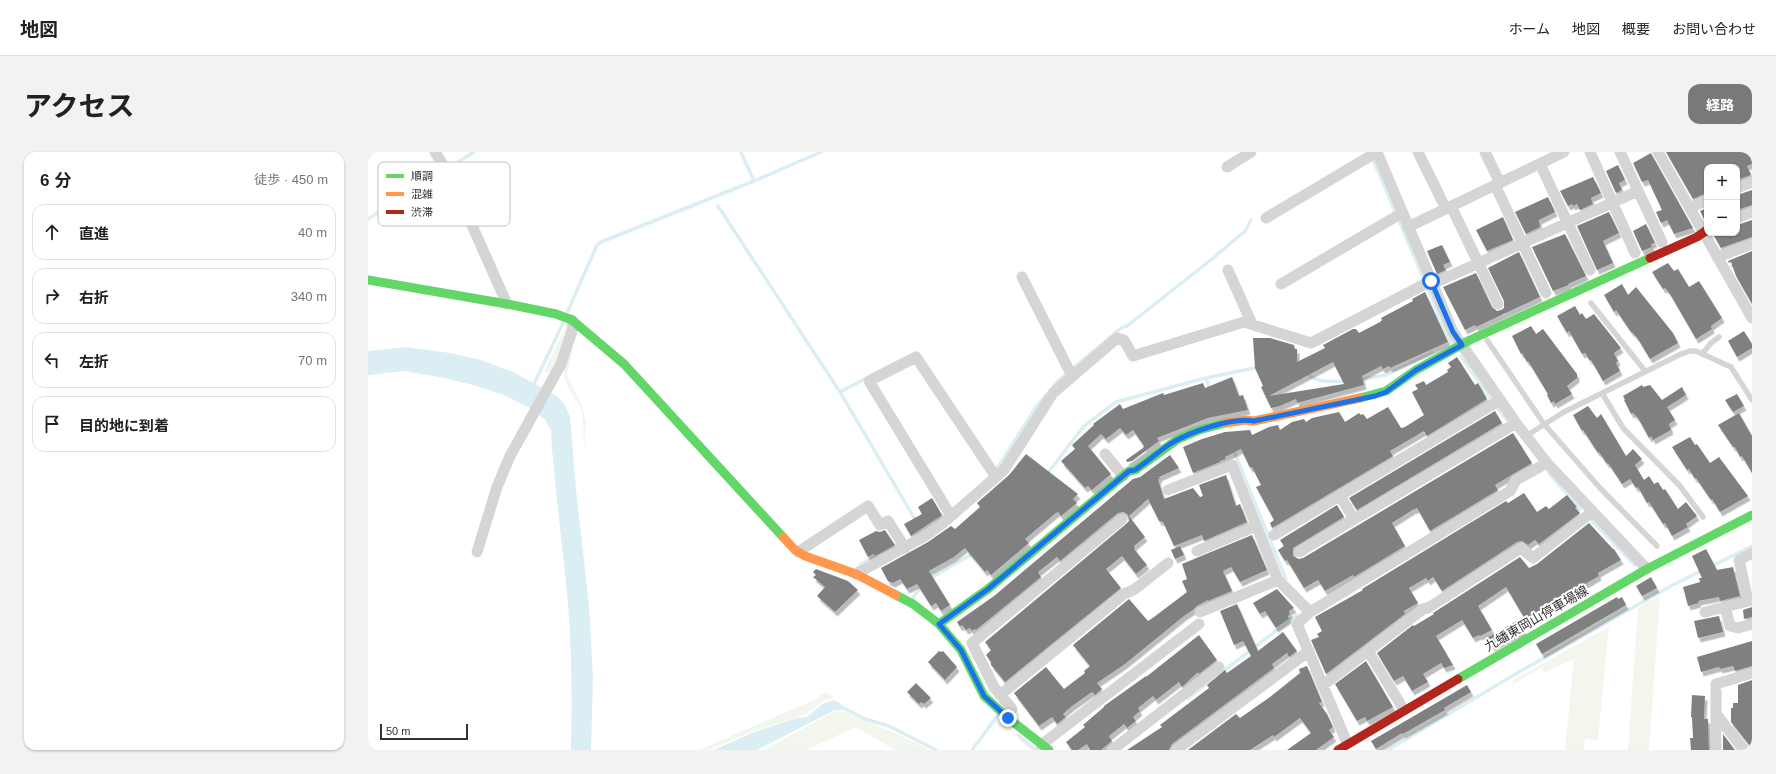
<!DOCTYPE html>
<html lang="ja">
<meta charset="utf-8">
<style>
body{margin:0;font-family:Arial,"Noto Sans JP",sans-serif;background:#f2f2f2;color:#202124}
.controls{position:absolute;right:12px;top:12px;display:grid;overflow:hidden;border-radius:8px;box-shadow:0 1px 3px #0004}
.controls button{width:36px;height:36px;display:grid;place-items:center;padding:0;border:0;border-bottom:1px solid #e0e0e0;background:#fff;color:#202124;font:20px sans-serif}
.scale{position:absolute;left:12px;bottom:10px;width:88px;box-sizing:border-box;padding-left:4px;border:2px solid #313131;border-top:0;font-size:11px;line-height:14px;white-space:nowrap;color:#313131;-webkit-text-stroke:3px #fff;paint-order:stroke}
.stop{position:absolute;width:12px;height:12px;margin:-9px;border:3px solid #1a73e8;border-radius:50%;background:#fff}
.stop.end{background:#1a73e8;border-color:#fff;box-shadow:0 1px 4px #0008}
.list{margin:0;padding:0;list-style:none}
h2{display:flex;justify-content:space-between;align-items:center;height:52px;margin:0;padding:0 16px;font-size:17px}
h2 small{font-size:13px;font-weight:400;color:#757577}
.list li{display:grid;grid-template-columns:26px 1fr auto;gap:12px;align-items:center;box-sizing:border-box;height:56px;margin:0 8px 8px;padding:0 8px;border:1px solid #e0e0e0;border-radius:12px}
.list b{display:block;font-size:15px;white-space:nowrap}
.list em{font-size:13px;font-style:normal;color:#757577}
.icon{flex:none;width:22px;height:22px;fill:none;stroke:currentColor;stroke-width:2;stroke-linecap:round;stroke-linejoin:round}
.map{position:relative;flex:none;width:1384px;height:598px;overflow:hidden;border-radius:12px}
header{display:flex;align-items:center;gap:24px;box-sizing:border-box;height:56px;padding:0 20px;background:#fff;border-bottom:1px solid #e0e0e0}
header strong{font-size:19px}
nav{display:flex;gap:22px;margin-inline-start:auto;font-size:14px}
.intro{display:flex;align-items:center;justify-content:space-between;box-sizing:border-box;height:96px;padding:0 24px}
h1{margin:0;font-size:28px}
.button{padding:10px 18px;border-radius:12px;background:#797979;color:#fff;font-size:14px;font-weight:700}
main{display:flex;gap:24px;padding:0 24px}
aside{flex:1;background:#fff;border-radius:12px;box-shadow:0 1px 3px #0004}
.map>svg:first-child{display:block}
.green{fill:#f3f6ed}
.water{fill:#dbeef3}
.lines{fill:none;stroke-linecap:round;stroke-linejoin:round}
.stream{stroke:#dbeef3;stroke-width:3.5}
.building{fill:#808080;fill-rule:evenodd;filter:url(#shadow)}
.lane{stroke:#d5d5d5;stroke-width:5.5}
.street{stroke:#d5d5d5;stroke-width:11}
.fast{stroke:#63d668;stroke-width:9}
.slow{stroke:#ff974d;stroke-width:9}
.jam{stroke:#b3261e;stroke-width:9}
.route{stroke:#1a73e8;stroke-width:5}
.labels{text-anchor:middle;stroke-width:4;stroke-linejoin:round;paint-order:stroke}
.street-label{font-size:13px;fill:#313131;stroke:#fff}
.key{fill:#fff;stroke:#c1c1c1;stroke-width:1}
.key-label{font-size:11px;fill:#313131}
</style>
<header>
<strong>地図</strong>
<nav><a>ホーム</a><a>地図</a><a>概要</a><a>お問い合わせ</a></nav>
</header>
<div class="intro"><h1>アクセス</h1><a class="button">経路</a></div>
<main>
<aside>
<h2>6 分<small>徒歩 · 450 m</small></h2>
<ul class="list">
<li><svg class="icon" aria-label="ahead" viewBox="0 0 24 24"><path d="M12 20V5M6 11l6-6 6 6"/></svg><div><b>直進</b></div><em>40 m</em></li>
<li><svg class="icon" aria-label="right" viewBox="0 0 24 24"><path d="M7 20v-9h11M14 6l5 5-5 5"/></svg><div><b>右折</b></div><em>340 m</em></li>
<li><svg class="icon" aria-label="left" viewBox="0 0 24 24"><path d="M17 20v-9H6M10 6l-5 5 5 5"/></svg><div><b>左折</b></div><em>70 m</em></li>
<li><svg class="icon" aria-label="arrive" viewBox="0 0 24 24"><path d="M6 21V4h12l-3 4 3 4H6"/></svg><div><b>目的地に到着</b></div></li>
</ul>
</aside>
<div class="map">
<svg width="1384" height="598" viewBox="0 0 1384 598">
<defs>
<filter id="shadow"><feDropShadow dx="2.5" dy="4.5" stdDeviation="0" flood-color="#0004"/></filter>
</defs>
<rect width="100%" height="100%" fill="#fff"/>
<path class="green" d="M199,172L201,174L185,220H176Z
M208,180L199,223L213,251L218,271L216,299C215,285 217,268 212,255C207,244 196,234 196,222C195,208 204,193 208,180Z
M1292,443L1281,598H1260L1270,456Z
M1241,475L1230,588L1217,587L1216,598H1197L1206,507L1175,521L1173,516L1144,533L1145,528Z
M457,540L467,546L456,548L438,562L383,580L341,598H331L446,548Z
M467,559C481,559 490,566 502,571C523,579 542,588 562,598H527L488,575L438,598H396Z"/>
<path class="water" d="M38,195L82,201L113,208L145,220L189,244L196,252L202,264L208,338L221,453L225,525L223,598H203C204,549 204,501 200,452C195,396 187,340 183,283L184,281L177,267L162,256L136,243L105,233L77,226L36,219L0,223V199Z
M466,548L472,551L476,558H467L389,598H346L384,581L428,566L439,565L454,552Z"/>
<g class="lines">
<path class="stream" d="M373,0L386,29
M1006,10L1084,193
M350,54L472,240L548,369
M0,67L106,0
M199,161L229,93L233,90L386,29L453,0
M1093,204L1124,249
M939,221C949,232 964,229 978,229
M838,226L842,238
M990,228L1018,223L1064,201
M165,234L196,169
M685,235L691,228L753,176L759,174L844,107L877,79L883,68
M472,240L499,226
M1130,257L1139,268
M865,297L918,427
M627,318L630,315L668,255L677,244
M1181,321L1212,357
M679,322L716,274L748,250L838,226L891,215
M1222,367L1267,413
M568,370L574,364
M1342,415L1384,394
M489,417L493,412L530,392
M561,427L606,401
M546,446L545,445L554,434
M820,546L929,463
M470,553L497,567L521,574L568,598
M650,583L657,590L668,598
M604,598L630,563
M1020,598L1144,524L1301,435L1335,418"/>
</g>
<path class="building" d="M1298,0H1384V12L1379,14L1383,23L1369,28V15H1339V41L1325,47Z
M1283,1L1284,3L1325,76L1306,82L1299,68L1293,71L1288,60L1294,58L1280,28L1274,30L1265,11Z
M1250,13L1257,28L1251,31L1254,38L1248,41L1238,19Z
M1225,25L1233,41L1223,46L1225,52L1212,58L1209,52L1205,54L1204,52L1200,54L1192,39Z
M1384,38V53L1369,58V43Z
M1180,45L1187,60L1171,68L1172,75L1158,82L1147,60Z
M1339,56V69H1337L1332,59Z
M1241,60L1251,81L1235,89L1245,111L1229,118L1209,74Z
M1135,65L1145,88L1119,99L1108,78Z
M1384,68V85L1353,96L1346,84L1347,81H1369V73Z
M1278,72L1287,91L1283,92L1284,95L1274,99L1265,79Z
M1197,82L1218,124L1200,132L1201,133L1185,139L1164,95Z
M1074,93L1082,110L1075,113L1078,118L1069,122L1059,99Z
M1384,99V152L1368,124L1363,110L1361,111L1360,109Z
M1151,100L1172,145L1108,175L1107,173L1097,178L1075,135L1108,121L1124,155L1129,159L1133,158L1136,156V149L1120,116Z
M1300,111L1306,119L1310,117L1321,135L1331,129L1354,166L1343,174L1344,177L1328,187L1302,142L1297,136L1295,137L1284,120Z
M1254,132L1260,143L1268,135L1305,181L1310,191L1282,207L1270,187L1264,180H1263L1248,158L1246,160L1236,143Z
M1057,140L1080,190L1022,216L1021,214L1015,217L1013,214L994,224L996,233L929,251L928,247L912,254L903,256L893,235L895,234L887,216L885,186H902L926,193L927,197H929V210L957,196L955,193L985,177H988L991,181L1012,170L1014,168L1013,166L1045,149L1044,147ZM965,210L976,232L901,244Z
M1207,154L1212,163L1214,161L1218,167L1226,162L1253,196L1246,201L1250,209L1248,211L1252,219L1235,229L1223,208L1222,209L1217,201L1214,202L1201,179L1199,181L1189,164Z
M1163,174L1168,182L1175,177L1209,222V226L1199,234L1204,242L1187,252L1186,249L1183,251L1179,243L1180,242L1160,209L1159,210L1154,201L1153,202L1144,184Z
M1376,179L1384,192V196L1369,205L1360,189Z
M1089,205L1107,233L1110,231L1119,247L1059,284L1056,279L1022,299L1025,304L904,376L902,371L906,368L888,335L893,333L884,315L882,316L873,297L857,305L858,307L852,309V310L825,321L815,295L834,287L857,280L882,278L884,283L901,275L910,273L912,278L924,270L936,267L938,270L944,266L971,260L977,270L991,261L993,263L995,262L999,267L1020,255L1033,276L1037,275L1056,263L1044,240L1050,237L1047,233L1056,229L1058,233L1080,220L1079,218L1083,215L1080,211Z
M864,225L871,244L875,243L880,258L840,266L789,286L791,289L764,309L759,310L758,308L775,296L776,294L765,278L758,283L752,276L738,287L733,282L720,294L743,322L724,338L720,334L717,336L693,309L707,297L704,293L726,273L725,272L752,252L755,257L795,241L796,243L835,231L837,236Z
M1274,233L1275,235L1282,233L1294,248L1314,235L1318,243L1299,255L1307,268L1301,272L1303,278L1285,288L1283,284L1281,286L1270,266L1265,261L1263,262L1256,248H1257L1255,244Z
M1369,242L1376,254L1365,260L1357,248Z
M1220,254L1229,266L1233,262L1258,304L1265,297L1274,307L1267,313L1276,328L1281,324L1286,332L1290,330L1295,338L1297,337L1310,357L1318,350L1329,364L1318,372L1320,375L1304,384L1297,371L1295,372L1281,350L1279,351L1270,335L1268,336L1262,327L1254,332L1240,311L1239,312L1231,300L1230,301L1215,278L1214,279L1205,263Z
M1127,259L1134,271L989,358L981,346Z
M1371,261L1384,284V321L1374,304L1372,305L1367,295H1365L1350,273Z
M1145,281L1164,311L1127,333L1130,338L1062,379L1049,356L1046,358V357L1024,371L1037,394L986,425L985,423L957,439L950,428L936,436L919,408L917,409L910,398L916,394L912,388L969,353L976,365L925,396V404L931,407L935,406Z
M1322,285L1327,293L1329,292L1342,311L1351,305L1380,344L1352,360L1344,347L1343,348L1328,326L1327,327L1321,317L1319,318L1304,295Z
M658,302L710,342L705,347L709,351L693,364L690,360L688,361L657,387L661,391L623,423L619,418L617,420L597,396L586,405L561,419L582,453L573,459L568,451L563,454L549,432L539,437L532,427L525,431L520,429L513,416L560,390L583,374L587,377L612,355L609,351L641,323Z
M802,303L811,316L791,325L792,327H790L796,347L825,336L832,345L835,344L831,333L858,323L868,354L872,352L879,370L836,389L834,383L806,394L795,370L791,369L780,347L761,364L777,385L766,394L767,396L766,397L779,413L768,422L754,404L738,417L753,436L637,530L623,513V510L618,503L623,498L617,490L758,372L761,369L760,363L756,360L750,361L692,409L689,405L670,420L673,425L608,478L607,477L604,479L602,476L598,478L594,473L592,475L589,470L626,444L765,327L772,325Z
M1156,341L1169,360L1178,354L1181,357L1199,343L1209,355L1207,356L1212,361L1171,392L1167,388L1160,393L1154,389L1149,390L1074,439L1065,425L1060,429L1058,426L1041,436L1050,451L1036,459L1037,462L958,522L943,488L951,485L949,482L954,479L947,465L995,438L994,437L1138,349L1140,351Z
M564,346L574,363L543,384L536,372L554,362L550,355Z
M1221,371L1245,397H1246L1253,408L1230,421L1231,424L1173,458L1166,465L1158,469L1138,435L1110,454L1124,478L1112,484L1111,483L1105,486L1094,468L1068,484L1085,513L1076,516L1073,511L1055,522L1060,530L1044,539L1035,524L1026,529L1009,501L1045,473L1046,474L1066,462L1065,461L1152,405L1161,416L1169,412Z
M517,378L527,393L507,404L506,402L500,405L491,388L508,379L512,380Z
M884,383L899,418L872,430L863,415L855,419L864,439L840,449V448L829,454L825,458L816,464L757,512L729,531L734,537L727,543L724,540L704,554L695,562L698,565L689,572L684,565L671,574L646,541L678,515L696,537L717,521L716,519L722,514L705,493L761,447L780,469L786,465L819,440L814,429L819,427L814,412Z
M812,394L816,403L807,407L803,398Z
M1338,397L1349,418L1365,415L1372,444L1352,449L1351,445L1330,449L1331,451L1320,454L1315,435L1332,430L1331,426H1334L1324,404Z
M448,417L480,429L490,438L467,460L449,444L457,435L445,425L448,423L445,420Z
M1283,425L1289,436L1274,444L1268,434Z
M909,437L926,456L921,459L922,462L920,464L921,467L908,476L897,459L892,462L885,451Z
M1249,445L1250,447L1254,445L1258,453L1174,502L1168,492Z
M869,452L890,499L915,480L929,499L921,505L919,501L904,512L906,516L804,592L801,598H759L794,575L792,573L841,536L839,533L857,518L859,521L883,504L875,489L866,493L852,459Z
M1384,455V465L1376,467L1375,458Z
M1351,464L1355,480L1330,486L1326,469Z
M1150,468L1156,478L1124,495L1119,486Z
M831,483L849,508L831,522L830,520L814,535L811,530L788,548L785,544L770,556L772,559L765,565L768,569L759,576L756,572L741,584L744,589L733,598H722L719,592L710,598H704L698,590L717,575L715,573L736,555V554L778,524V525Z
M1384,489V514L1367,519L1365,514L1352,517L1351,515L1333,520L1329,505Z
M571,499L573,500L575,499L589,515L577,528L560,510Z
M998,509L1025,555L999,569L997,565L989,569L967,532Z
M939,514L954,550L951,551L959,562L965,575L961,578L966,585L948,598H919L943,581L932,566L906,585L905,583L882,598H820L868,562L872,566L902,545L932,521L931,517Z
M1384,528V598H1383L1382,594L1363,570V556H1365V551H1370V533Z
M548,531L563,546L556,552L553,550L551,552L539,540Z
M1099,533L1103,540L1076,556L1077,558L1035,582L1034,581L1008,597L1003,589Z
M1324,543L1337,544L1336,567H1340L1341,598H1323L1322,586H1325L1324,565H1323Z
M1355,582L1367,598H1355Z"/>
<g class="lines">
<path class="lane" d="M1223,151L1277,219
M1119,188L1176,272L1232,336L1289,394
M1334,202L1343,191L1351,185
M1234,241L1255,276L1312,334L1335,365
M1158,284L1196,260L1313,202L1322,199H1328L1363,215L1384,248"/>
<path class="street" d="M67,0L82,24L139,152
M1009,0L1085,180L1148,271L1179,311L1279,417
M1050,0L1078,57
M1117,0L1132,31
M1222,0L1267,101
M1252,0L1294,90
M1290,0L1384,166
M1172,12L1222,118
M859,15L883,0
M1127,33L1178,141
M1369,36L1384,30
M1328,53L1339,48
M1083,54L1130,152
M898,66L1009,0
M1369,66L1384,60
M1040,75L1196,0
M1349,105L1384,92
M860,118L884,172
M654,125L704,224
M913,132L1034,61
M1064,132L1270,39
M737,302L755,324
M800,338L864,313L910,428L942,460
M972,344L986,367
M583,364L501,229L548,205L628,325
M906,383L1132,248
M829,399L888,374
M109,400L129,335L142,304L193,212L205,176L204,168
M430,400L500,354L512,373L520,369L537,396
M931,400L1148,271
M488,422L557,384L575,371L636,318L685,241L749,186L756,188L765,204L876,170L943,191L1063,129
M1380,449L1371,408L1384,401
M1357,455L1362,474L1370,476L1384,472
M832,460L910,428
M1337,460L1384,448
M1000,499L1036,558
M955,533L1055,457L1060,456L1153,396L1165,406L1224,360
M632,543L756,442L767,437L800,411
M1348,562L1376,598
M640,566L644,557L626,535L604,491L754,367
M979,591L929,472L942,460L1142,339L1148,328L1179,311
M673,593L831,472
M744,598L851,515
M808,598L941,499
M1348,598V532L1384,521"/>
<path class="fast" d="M0,128L139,152L188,162L204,168L256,212L415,385
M992,246L1018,239L1048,218L1102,188L1282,106
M528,443L545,452L571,472L593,498L616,544L640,566L681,598
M571,472L620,437L761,319L767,318L810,287L831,278L857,271
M1090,527L1279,417L1384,363"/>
<path class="slow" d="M857,271L877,268L886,269L992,246
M415,385L427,398L437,404L488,422L528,443"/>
<path class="jam" d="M1282,106L1329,85L1339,78
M970,598L1090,527"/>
</g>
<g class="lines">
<path class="route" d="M640,566L616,544L593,498L571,472L620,437L761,319L767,318C779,310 790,300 802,292C821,280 864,265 886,269L1007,244L1018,240L1048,218L1094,193L1085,180L1063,129"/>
</g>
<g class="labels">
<g class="street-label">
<text transform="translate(1168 466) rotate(-30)" y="5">九蟠東岡山停車場線</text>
</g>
</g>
<rect x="10" y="10" width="132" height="64" rx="6" class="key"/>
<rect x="18" y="22" width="18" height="4" fill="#63d668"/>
<rect x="18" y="40" width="18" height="4" fill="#ff974d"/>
<rect x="18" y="58" width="18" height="4" fill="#b3261e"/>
<g class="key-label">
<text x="43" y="28">順調</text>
<text x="43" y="46">混雑</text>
<text x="43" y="64">渋滞</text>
</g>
</svg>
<div class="controls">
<button>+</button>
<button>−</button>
</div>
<div class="scale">50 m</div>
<div class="stop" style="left:1063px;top:129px"></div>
<div class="stop end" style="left:640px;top:566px"></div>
</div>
</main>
